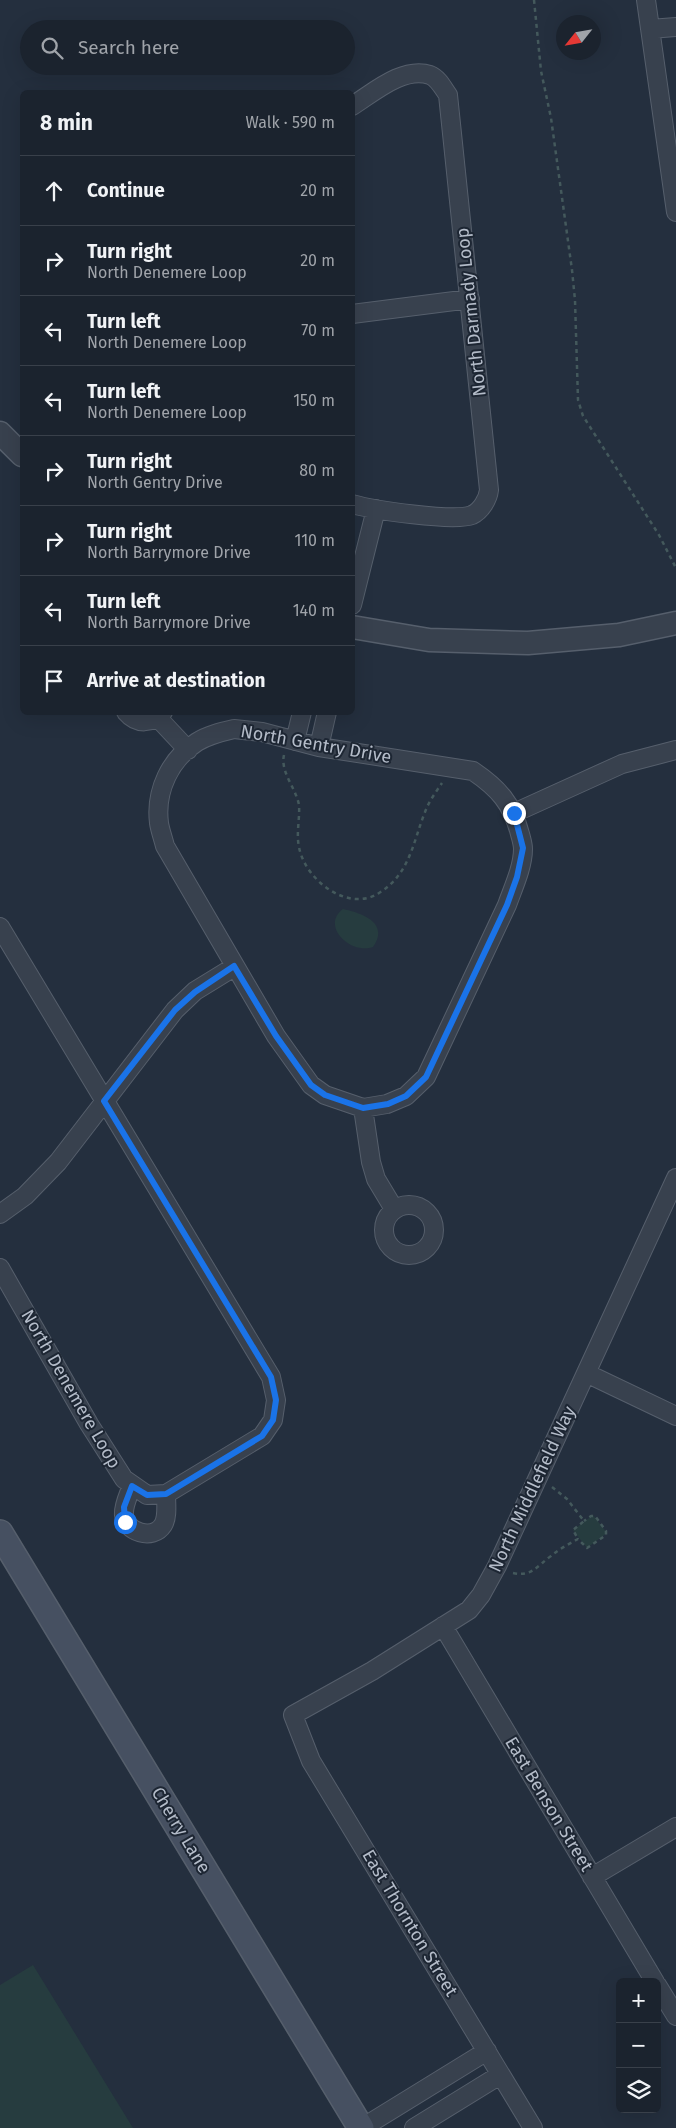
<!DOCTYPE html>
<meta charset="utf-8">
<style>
body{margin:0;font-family:"Fira Sans",sans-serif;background:#242b36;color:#f1f3f6}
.controls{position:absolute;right:15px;bottom:15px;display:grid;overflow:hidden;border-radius:8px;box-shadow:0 5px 20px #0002}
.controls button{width:45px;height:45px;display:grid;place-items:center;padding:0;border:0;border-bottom:1px solid #39404a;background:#1b232e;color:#f1f3f6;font:25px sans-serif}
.compass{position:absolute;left:556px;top:15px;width:45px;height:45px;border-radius:50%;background:#1b232e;box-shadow:0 5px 20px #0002;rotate:239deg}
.stop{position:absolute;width:15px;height:15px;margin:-11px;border:4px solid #1a73e8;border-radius:50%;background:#fff}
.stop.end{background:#1a73e8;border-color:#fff;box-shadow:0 1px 5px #0008}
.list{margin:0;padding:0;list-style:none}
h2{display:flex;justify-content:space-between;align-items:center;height:65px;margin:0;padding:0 20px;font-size:21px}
h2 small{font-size:16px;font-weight:400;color:#a0a4aa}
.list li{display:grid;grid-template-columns:32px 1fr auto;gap:15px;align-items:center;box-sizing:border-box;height:70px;padding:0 20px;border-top:1px solid #39404a}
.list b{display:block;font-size:19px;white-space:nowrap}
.list p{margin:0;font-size:16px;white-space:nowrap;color:#a0a4aa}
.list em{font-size:16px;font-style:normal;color:#a0a4aa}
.icon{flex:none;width:28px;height:28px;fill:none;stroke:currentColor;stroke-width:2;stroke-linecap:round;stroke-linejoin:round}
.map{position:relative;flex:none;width:676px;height:2128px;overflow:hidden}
.search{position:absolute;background:#1b232e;box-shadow:0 5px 20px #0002;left:20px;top:20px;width:335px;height:55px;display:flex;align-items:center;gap:12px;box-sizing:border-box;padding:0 18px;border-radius:28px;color:#a0a4aa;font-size:19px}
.panel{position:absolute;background:#1b232e;box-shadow:0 5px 20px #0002;left:20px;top:90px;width:335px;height:625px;border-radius:8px}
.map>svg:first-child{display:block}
.green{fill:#263c3f}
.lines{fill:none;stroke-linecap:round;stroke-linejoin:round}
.minor-casing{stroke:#565f6c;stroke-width:20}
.tertiary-casing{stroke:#565f6c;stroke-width:25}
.secondary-casing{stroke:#565f6c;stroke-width:28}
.path{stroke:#44595c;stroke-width:2.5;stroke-dasharray:4 4;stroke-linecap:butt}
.minor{stroke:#38414e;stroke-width:18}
.tertiary{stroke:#38414e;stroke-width:22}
.secondary{stroke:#465061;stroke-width:25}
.route{stroke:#1a73e8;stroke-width:6}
.labels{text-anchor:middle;stroke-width:4;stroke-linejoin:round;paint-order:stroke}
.street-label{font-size:18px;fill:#b4bcc9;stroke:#1d2633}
</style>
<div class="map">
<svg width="676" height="2128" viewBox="0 0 676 2128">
<rect width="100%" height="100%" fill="#242f3e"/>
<path class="green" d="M343,909C362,913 390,923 373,947C351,955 320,926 343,909Z
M593,1515L607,1533L587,1548L573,1530Z
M33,1965L133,2128H0V1985Z"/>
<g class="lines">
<defs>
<path id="minor" d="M646,0L676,212
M650,29L676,27
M352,106C373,93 403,66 430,75C438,78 443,88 448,95L489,490C488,499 481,511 472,515C454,522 373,510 352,504
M352,314L470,299
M352,605L376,509
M126,712C137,725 152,724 163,712
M158,718L188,750
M234,729L262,732L319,747L473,771C498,788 512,803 520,834C521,838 523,844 523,849C523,867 513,888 507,905L426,1077L406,1096L387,1104L363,1108L325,1095L311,1085L276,1036L165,846C163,838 160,830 159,823C155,791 170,759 197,742C208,735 221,732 234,729Z
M295,741L302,712
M319,747L327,712
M514,813L622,764L676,750
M0,927L271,1377L276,1400L273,1420L262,1436L166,1494L147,1495L124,1479L89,1424L0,1268
M363,1108L371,1162L376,1179L394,1209
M384 1230a25 25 0 1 1 50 0a25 25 0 1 1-50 0Z
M0,1214L25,1196L58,1162L175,1010L195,991L234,967
M586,1373L676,1416
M132,1485C129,1495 123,1505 124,1515C125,1532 153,1541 163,1525C168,1517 166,1503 166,1494
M443,1626L655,1982
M592,1877L676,1827
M657,1985L676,2016
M362,2128L487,2051
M414,2128L500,2075
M533,2128L311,1761L293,1715L372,1671L469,1610L481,1595L497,1566L676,1178"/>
<path id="tertiary" d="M0,433L22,455
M352,627L429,640L528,643L619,635L676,623"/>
<path id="secondary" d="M0,1533L361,2128"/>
</defs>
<use href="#minor" class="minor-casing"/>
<use href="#tertiary" class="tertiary-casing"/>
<use href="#secondary" class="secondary-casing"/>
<path class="path" d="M534,0L541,71L551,118L572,270L575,300L578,400L583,416L659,535L676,568
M284,755C280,772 296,788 299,805C300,819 296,833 299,847C305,880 348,913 379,893C410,874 413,842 425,812C429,801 436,792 442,783
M552,1487L567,1499L584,1521L573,1530L578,1539
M513,1573C532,1577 537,1566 551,1556C559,1549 569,1544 578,1539L587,1548L606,1535V1531L595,1516H591L584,1521"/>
<use href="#minor" class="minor"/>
<use href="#tertiary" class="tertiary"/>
<use href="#secondary" class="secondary"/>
</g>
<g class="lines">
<path class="route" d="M125,1522L124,1507L132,1486L147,1495L166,1494L262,1436L273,1420L276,1400L271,1377L104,1101L175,1010L195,992L234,966L276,1036L311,1085L325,1095L363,1108L388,1104L406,1096L426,1077L507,905L517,877L523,848L514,813"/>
</g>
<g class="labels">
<g class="street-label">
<text transform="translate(471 312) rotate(-96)" y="6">North Darmady Loop</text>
<text transform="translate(316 744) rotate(10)" y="6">North Gentry Drive</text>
<text transform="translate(71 1389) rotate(60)" y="6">North Denemere Loop</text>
<text transform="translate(532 1489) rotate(-65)" y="6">North Middlefield Way</text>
<text transform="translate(549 1804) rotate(59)" y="6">East Benson Street</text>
<text transform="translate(181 1830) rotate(59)" y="6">Cherry Lane</text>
<text transform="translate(410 1923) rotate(59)" y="6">East Thornton Street</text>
</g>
</g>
</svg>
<div class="controls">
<button>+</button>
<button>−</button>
<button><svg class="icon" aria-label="layers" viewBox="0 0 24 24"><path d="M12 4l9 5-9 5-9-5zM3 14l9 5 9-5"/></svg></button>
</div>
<svg class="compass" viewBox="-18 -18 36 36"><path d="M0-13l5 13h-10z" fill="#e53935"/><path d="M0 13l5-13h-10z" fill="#a0a4aa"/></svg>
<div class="stop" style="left:125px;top:1522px"></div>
<div class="stop end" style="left:514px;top:813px"></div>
<div class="search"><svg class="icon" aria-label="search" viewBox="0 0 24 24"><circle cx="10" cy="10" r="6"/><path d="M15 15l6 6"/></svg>Search here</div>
<section class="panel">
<h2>8 min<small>Walk · 590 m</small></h2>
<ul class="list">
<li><svg class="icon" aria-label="ahead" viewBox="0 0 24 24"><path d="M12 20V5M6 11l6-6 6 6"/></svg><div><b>Continue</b></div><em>20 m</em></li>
<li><svg class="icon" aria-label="right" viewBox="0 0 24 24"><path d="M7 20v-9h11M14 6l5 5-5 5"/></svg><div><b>Turn right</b><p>North Denemere Loop</p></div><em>20 m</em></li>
<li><svg class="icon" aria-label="left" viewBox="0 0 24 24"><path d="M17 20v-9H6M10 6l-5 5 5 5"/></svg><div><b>Turn left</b><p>North Denemere Loop</p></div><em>70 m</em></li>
<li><svg class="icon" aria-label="left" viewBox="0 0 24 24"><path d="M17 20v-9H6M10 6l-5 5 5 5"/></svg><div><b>Turn left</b><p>North Denemere Loop</p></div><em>150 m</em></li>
<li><svg class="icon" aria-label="right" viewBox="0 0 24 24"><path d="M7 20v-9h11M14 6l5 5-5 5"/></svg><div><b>Turn right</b><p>North Gentry Drive</p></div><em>80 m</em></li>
<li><svg class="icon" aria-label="right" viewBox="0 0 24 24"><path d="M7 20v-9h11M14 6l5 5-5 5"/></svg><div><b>Turn right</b><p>North Barrymore Drive</p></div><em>110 m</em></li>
<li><svg class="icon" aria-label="left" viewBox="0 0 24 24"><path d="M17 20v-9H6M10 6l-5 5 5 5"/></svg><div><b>Turn left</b><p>North Barrymore Drive</p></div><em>140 m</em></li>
<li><svg class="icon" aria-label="arrive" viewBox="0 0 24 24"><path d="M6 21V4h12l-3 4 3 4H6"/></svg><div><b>Arrive at destination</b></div></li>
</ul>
</section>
</div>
